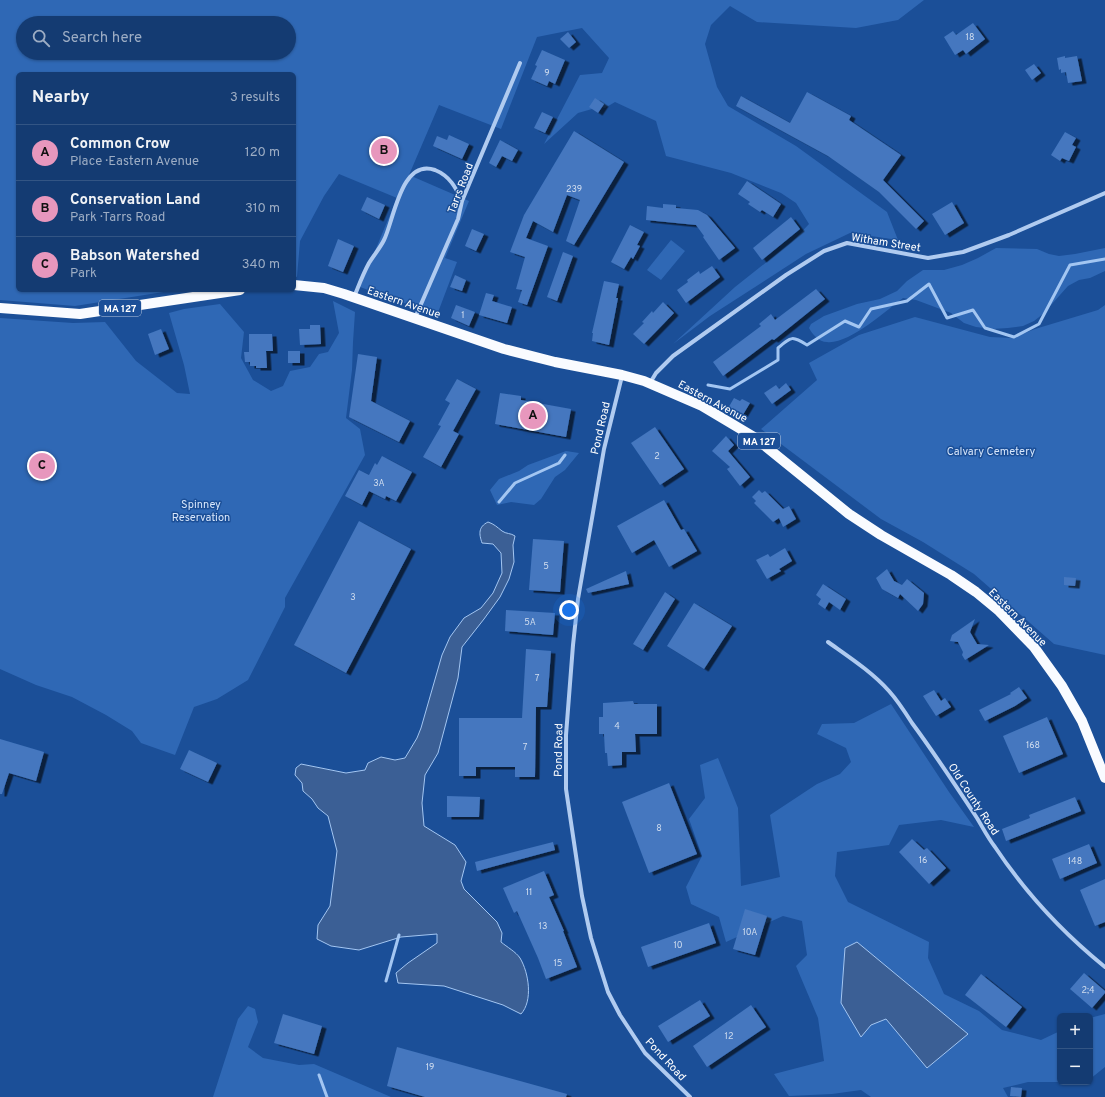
<!DOCTYPE html>
<meta charset="utf-8">
<style>
body{margin:0;font-family:Overpass,sans-serif;background:#1d4277;color:#f1f3f6}
.controls{position:absolute;right:12px;bottom:12px;display:grid;overflow:hidden;border-radius:6px;box-shadow:0 1px 3px #0004}
.controls button{width:36px;height:36px;display:grid;place-items:center;padding:0;border:0;border-bottom:1px solid #335584;background:#143b72;color:#f1f3f6;font:20px sans-serif}
.you{position:absolute;left:569px;top:610px;width:14px;height:14px;margin:-10px;border:3px solid #fff;border-radius:50%;background:#1a73e8;box-shadow:0 0 0 6px #1a73e833}
.badge{display:grid;place-items:center;width:26px;height:26px;border-radius:50%;background:#e797bd;color:#111;font-size:13px;font-weight:700}
.pin{position:absolute;translate:-50% -50%;border:2px solid #fff;box-shadow:0 1px 4px #0006}
.list{margin:0;padding:0;list-style:none}
h2{display:flex;justify-content:space-between;align-items:center;height:52px;margin:0;padding:0 16px;font-size:17px}
h2 small{font-size:13px;font-weight:400;color:#9dadc4}
.list li{display:grid;grid-template-columns:26px 1fr auto;gap:12px;align-items:center;box-sizing:border-box;height:56px;padding:0 16px;border-top:1px solid #335584}
.list b{display:block;font-size:15px;white-space:nowrap}
.list p{margin:0;font-size:13px;white-space:nowrap;color:#9dadc4}
.list em{font-size:13px;font-style:normal;color:#9dadc4}
.icon{flex:none;width:22px;height:22px;fill:none;stroke:currentColor;stroke-width:2;stroke-linecap:round;stroke-linejoin:round}
.map{position:relative;flex:none;width:1105px;height:1097px;overflow:hidden}
.search{position:absolute;background:#143b72;box-shadow:0 1px 3px #0004;left:16px;top:16px;width:280px;height:44px;display:flex;align-items:center;gap:10px;box-sizing:border-box;padding:0 14px;border-radius:22px;color:#9dadc4;font-size:15px}
.panel{position:absolute;background:#143b72;box-shadow:0 1px 3px #0004;left:16px;top:72px;width:280px;height:220px;border-radius:6px}
.map>svg:first-child{display:block}
.green{fill:#2f68b5;fill-rule:evenodd}
.water{fill:#3b5f95;stroke:#a3c6f2}
.lines{fill:none;stroke-linecap:round;stroke-linejoin:round}
.stream{stroke:#a3c6f2;stroke-width:3}
.building{fill:#4477bf;filter:url(#shadow)}
.street{stroke:#b0cbf0;stroke-width:4}
.primary{stroke:#f9fbff;stroke-width:10}
.labels{text-anchor:middle;stroke-width:3;stroke-linejoin:round;paint-order:stroke}
.number-label{font-size:9px;fill:#d0ddef}
.shield{fill:#1b4f98;stroke:#bbcae0;stroke-width:1}
.shield-label{font-size:10px;font-weight:bold;fill:#fff}
.street-label{font-size:11px;fill:#fff;stroke:#1b4f98}
.park-label{font-size:11px;fill:#d7e6fb;stroke:#1b4f98}
</style>
<div class="map">
<svg width="1105" height="1097" viewBox="0 0 1105 1097">
<defs>
<filter id="shadow"><feDropShadow dx="4.5" dy="2.5" stdDeviation="0" flood-color="#0009"/></filter>
</defs>
<rect width="100%" height="100%" fill="#1b4f98"/>
<path class="green" d="M0,0H924L898,20L856,28L757,22L730,6L711,25L705,44L717,87L728,106L796,146L887,212L898,240L850,233L806,254L710,316L673,344L735,287L792,242L809,224L796,203L781,193L731,173L666,156L656,121L615,102L605,108L599,107L578,113L544,144L580,75L602,73L609,58L582,28L537,37L501,129L439,105L409,175L469,201L445,258L457,262L437,315L360,287L397,198L339,174L324,196L300,241L297,277L294,276V74H18V290H176L75,306L0,300ZM23,23H289V53H23Z
M671,240L685,251L661,280L647,270Z
M996,248L1037,249L1049,254L1059,256L1075,254L1105,248V271L1090,278L1079,280L1068,286L1043,314L1034,321L1023,326L1008,328L992,329L976,327L964,323L951,313L916,300L903,298C887,310 848,345 827,342C819,342 812,334 809,328L811,324L824,316L857,304L880,299L897,291L907,281L923,270H944L962,265L978,258Z
M333,301L355,312L353,342L352,370L346,418L360,429L365,455L285,598V607L248,680L217,699L194,707L175,755L141,743L132,731L106,715L72,697L36,685L0,669V318L73,323L105,322L136,361L177,393L190,394L184,365L169,313L184,309L220,304L244,332L241,358L253,380L271,391L283,386L290,371L310,367L319,354L328,352L339,333Z
M1105,305V655L1054,644L974,574L923,542L881,519L761,429L817,380L809,363L859,335L915,317L990,337L1012,338L1035,329L1098,310Z
M566,451L579,453L565,470L555,477L541,499L534,505L511,502L497,505L490,490L499,479L519,471L528,465Z
M891,704L949,792L974,827L941,820L899,825L889,845L837,852L835,876L848,902L929,942L928,958L944,994L979,1011L1002,1030L1041,1040L1060,1031V1082H1028L1003,1088L1008,1097H871L861,1090L832,1094L789,1096L774,1074L824,1061L818,1018L796,966L807,955L802,921L783,916L726,942L719,917L691,904L686,887L702,856L689,819L705,798L700,765L718,758L738,808L741,886L780,877L770,815L817,784L840,774L851,762L846,748L817,734L822,724L854,723Z
M248,1006L255,1009L258,1022L248,1047L263,1058L299,1065L314,1064L391,1097H213L238,1019Z
M1105,1014V1067L1090,1079V1018Z"/>
<path class="water" d="M488,522C494,524 497,527 502,531C506,534 511,533 515,536L513,545L514,562L509,579L500,597L484,619L462,647L458,678L438,753L425,775L422,803L424,826L455,845L466,862L461,881L464,889L497,922L502,933L501,942C507,947 516,952 520,958C529,973 533,1001 521,1014L503,1005L444,986L398,983L396,973L408,963L437,943V934L401,937L359,950L331,946L317,939L318,925L330,906L337,851L328,816L318,808L312,799L303,791L302,783L295,775L296,768L301,764L346,773L365,770L368,763L381,757L395,760L405,758L417,738L421,728L442,655L450,637L464,618L481,608L493,593L502,573L501,553L493,544L482,543C479,534 478,527 488,522Z
M857,942L968,1034L927,1068L886,1019L871,1025L861,1037L841,1003L845,948Z"/>
<g class="lines">
<path class="stream" d="M708,385L730,389L778,360V348C792,336 792,336 807,345L845,321L859,327L871,309L907,301L929,284L947,318L973,310L985,328L1014,337L1039,324L1070,265L1105,259
M499,502L515,483L559,463L565,455
M386,981L399,935
M319,1075L327,1097"/>
</g>
<path class="building" d="M973,23L985,39L966,54L963,50L955,55L944,37L953,31L956,35Z
M568,32L576,42L569,48L560,39Z
M542,50L565,60L555,84L549,81L547,86L531,79L537,66L535,65Z
M1065,56V58L1077,56L1082,81L1068,83L1066,72L1061,73V69L1059,70L1057,58Z
M1034,64L1041,73L1032,80L1025,70Z
M807,92L851,116L849,120L901,155L883,180L924,221L916,229L879,192L828,156L736,106L741,96L790,123Z
M595,98L604,104L598,113L589,107Z
M542,112L553,117L545,133L534,128Z
M574,131L624,162L574,245L566,241L580,200L567,195L553,232L533,221L526,238L548,246L527,305L518,302L522,290L516,289L525,257L510,252L524,215Z
M1065,132L1076,138L1072,145L1076,147L1069,161L1062,158L1060,161L1051,155Z
M449,135L469,144L462,159L433,146L437,136L447,140Z
M500,140L518,150L512,161L502,156L496,167L489,163Z
M747,181L781,204L773,217L762,210L760,212L748,204L750,202L738,194Z
M367,197L385,205L379,219L361,210Z
M952,202L964,223L945,235L932,214Z
M663,204L676,205V208L698,210L707,215L735,248L719,260L703,237L704,236L696,225L646,220L647,206L663,208Z
M791,217L800,229L762,260L753,248Z
M630,225L644,232L637,245L640,246L633,259L631,257L624,269L611,262Z
M472,229L484,234L476,251L465,246Z
M338,239L354,246L343,272L328,266Z
M563,252L573,256L557,301L547,297Z
M712,266L720,277L686,303L677,290L688,282L687,280L699,271L700,274Z
M455,275L466,280L462,291L450,287Z
M604,281L619,284L616,298H618L609,345L592,341L593,333H592Z
M816,289L825,299L774,340L772,339L723,376L713,362L761,326L759,324L771,314L775,320Z
M486,293L494,295L492,301L512,307L507,323L479,315Z
M663,302L674,313L644,344L633,334L644,323L642,322L652,311L653,313Z
M456,305L475,312L469,326L451,318Z
M310,325H320L321,344L300,345L299,329H310Z
M161,329L169,349L155,355L148,334Z
M249,334H272L273,351H266L267,368H256V366H250V362H245L244,352H249Z
M288,351H300V363H288Z
M358,354L377,357L371,401L410,421L399,442L349,417Z
M457,379L476,389L453,431L459,434L441,467L423,457L441,426L438,425L450,403L445,400Z
M786,383L791,390L772,404L764,393L776,385L779,389Z
M500,393L521,396V400L571,409L566,437L495,424Z
M734,398L740,401L742,399L750,403L741,418L727,410Z
M655,427L684,469L660,485L631,443Z
M726,436L734,445L728,451L750,477L740,486L727,469L730,467L712,451Z
M382,456L412,472L396,501L386,496L385,499L369,491L362,505L345,496L359,470L369,475L375,463L377,465Z
M759,490L762,493L765,491L783,509L789,506L796,519L783,527L779,518L773,522L754,503L756,501L752,497Z
M664,500L681,530L684,529L697,551L669,567L654,540L632,553L617,526Z
M359,521L411,549L346,673L294,645Z
M533,539L564,541L560,592L529,590Z
M785,548L792,561L779,569L781,571L767,579L756,560L768,554L770,557Z
M887,569L894,581L902,585L907,579L924,593L923,604L918,611L900,594L898,598L882,589L876,578Z
M626,571L629,584L588,593L586,589Z
M1064,577L1076,578L1075,586L1064,585Z
M823,584L846,599L840,610L829,602L825,609L818,604L821,599L816,595Z
M665,592L675,599L643,650L633,644Z
M694,603L732,626L704,669L667,646Z
M506,610L555,613L553,635L505,631Z
M975,619L970,632L977,644L989,645L965,660L962,655L963,652L958,642L950,641L952,635Z
M526,649L551,651L547,707H536L535,777H515V767H476V776H459V718H522Z
M1019,687L1027,698L1015,706L985,721L979,710L1011,694L1010,693Z
M934,690L941,701L945,698L951,707L936,716L923,696Z
M633,701L634,704H657V734H635L636,752H622V765L608,766L607,753H605L604,734H599V717H603V703Z
M1047,717L1063,754L1019,773L1003,736Z
M0,739L44,752L36,781L9,773L2,794H0Z
M189,750L217,763L208,782L180,769Z
M669,783L697,854L649,873L622,802Z
M447,796L480,797L479,817H447Z
M1075,797L1081,811L1006,841L1002,829L1030,818L1029,815Z
M912,839L924,850L927,848L946,868L929,884L899,852Z
M553,842L555,850L477,871L475,862Z
M1089,844L1097,863L1060,879L1052,859Z
M544,871L554,895L549,897L564,931H563L577,967L546,979L538,958L517,911L514,913L503,888Z
M1105,879V922L1095,926L1080,890Z
M745,909L767,916L755,955L733,949Z
M709,923L716,943L648,967L641,947Z
M1084,973L1105,991V993L1092,1008L1070,989Z
M981,974L1022,1007L1006,1027L965,995Z
M700,1000L710,1016L668,1042L658,1026Z
M751,1005L766,1027L707,1067L693,1046Z
M283,1014L322,1026L314,1054L274,1043Z
M397,1047L567,1094L566,1097H425L387,1086Z
M1011,1087L1022,1088L1021,1097L1010,1096Z"/>
<g class="lines">
<path class="street" d="M354,297C359,285 363,274 369,263C374,255 380,248 384,240C394,220 401,158 435,170C450,176 456,188 462,201
M415,318L458,219L462,201L520,63
M622,376L604,449L578,599L573,645L566,735V789L582,896L591,938L608,992L620,1015L645,1053L690,1097
M650,383L656,373L673,356L786,275L824,251L847,243L928,258L963,252L1009,235L1105,193
M828,642C849,657 872,672 889,691C898,701 905,712 912,723C935,754 956,786 977,818C983,828 988,838 995,847C1025,892 1063,933 1105,967"/>
<path class="primary" d="M294,285L324,288L344,294L504,349L555,362L622,375L644,381L702,406L754,437L849,514L881,535L951,575L976,592L999,611L1034,647L1062,686L1082,721L1105,778
M0,308L80,314L240,290"/>
</g>
<g class="labels">
<g class="number-label">
<text x="970" y="40">18</text>
<text x="547" y="76">9</text>
<text x="574" y="192">239</text>
<text x="463" y="318">1</text>
<text x="657" y="459">2</text>
<text x="379" y="486">3A</text>
<text x="546" y="569">5</text>
<text x="353" y="600">3</text>
<text x="530" y="625">5A</text>
<text x="537" y="681">7</text>
<text x="617" y="729">4</text>
<text x="1033" y="748">168</text>
<text x="525" y="750">7</text>
<text x="659" y="831">8</text>
<text x="923" y="863">16</text>
<text x="1075" y="864">148</text>
<text x="529" y="895">11</text>
<text x="543" y="929">13</text>
<text x="750" y="935">10A</text>
<text x="678" y="948">10</text>
<text x="558" y="966">15</text>
<text x="1088" y="993">2;4</text>
<text x="729" y="1039">12</text>
<text x="430" y="1070">19</text>
</g>
<g class="shield">
<rect x="99" y="300" width="42" height="16" rx="3"/>
<rect x="738" y="433" width="42" height="16" rx="3"/>
</g>
<g class="shield-label">
<text x="120" y="312">MA 127</text>
<text x="759" y="445">MA 127</text>
</g>
<g class="street-label">
<text transform="translate(460 188) rotate(-69)" y="4">Tarrs Road</text>
<text transform="translate(886 242) rotate(9)" y="4">Witham Street</text>
<text transform="translate(404 302) rotate(19)" y="4">Eastern Avenue</text>
<text transform="translate(713 401) rotate(28)" y="4">Eastern Avenue</text>
<text transform="translate(600 428) rotate(-77)" y="4">Pond Road</text>
<text transform="translate(1018 617) rotate(45)" y="4">Eastern Avenue</text>
<text transform="translate(558 750) rotate(-89)" y="4">Pond Road</text>
<text transform="translate(974 799) rotate(57)" y="4">Old County Road</text>
<text transform="translate(666 1059) rotate(47)" y="4">Pond Road</text>
</g>
<g class="park-label">
<text x="991" y="455">Calvary Cemetery</text>
<text x="201" y="508">Spinney<tspan x="201" dy="13">Reservation</tspan></text>
</g>
</g>
</svg>
<div class="controls">
<button>+</button>
<button>−</button>
</div>
<div class="you"></div>
<div class="pin badge" style="left:533px;top:416px">A</div>
<div class="pin badge" style="left:384px;top:151px">B</div>
<div class="pin badge" style="left:42px;top:466px">C</div>
<div class="search"><svg class="icon" aria-label="search" viewBox="0 0 24 24"><circle cx="10" cy="10" r="6"/><path d="M15 15l6 6"/></svg>Search here</div>
<section class="panel">
<h2>Nearby<small>3 results</small></h2>
<ul class="list">
<li><span class="badge">A</span><div><b>Common Crow</b><p>Place · Eastern Avenue</p></div><em>120 m</em></li>
<li><span class="badge">B</span><div><b>Conservation Land</b><p>Park · Tarrs Road</p></div><em>310 m</em></li>
<li><span class="badge">C</span><div><b>Babson Watershed</b><p>Park</p></div><em>340 m</em></li>
</ul>
</section>
</div>
